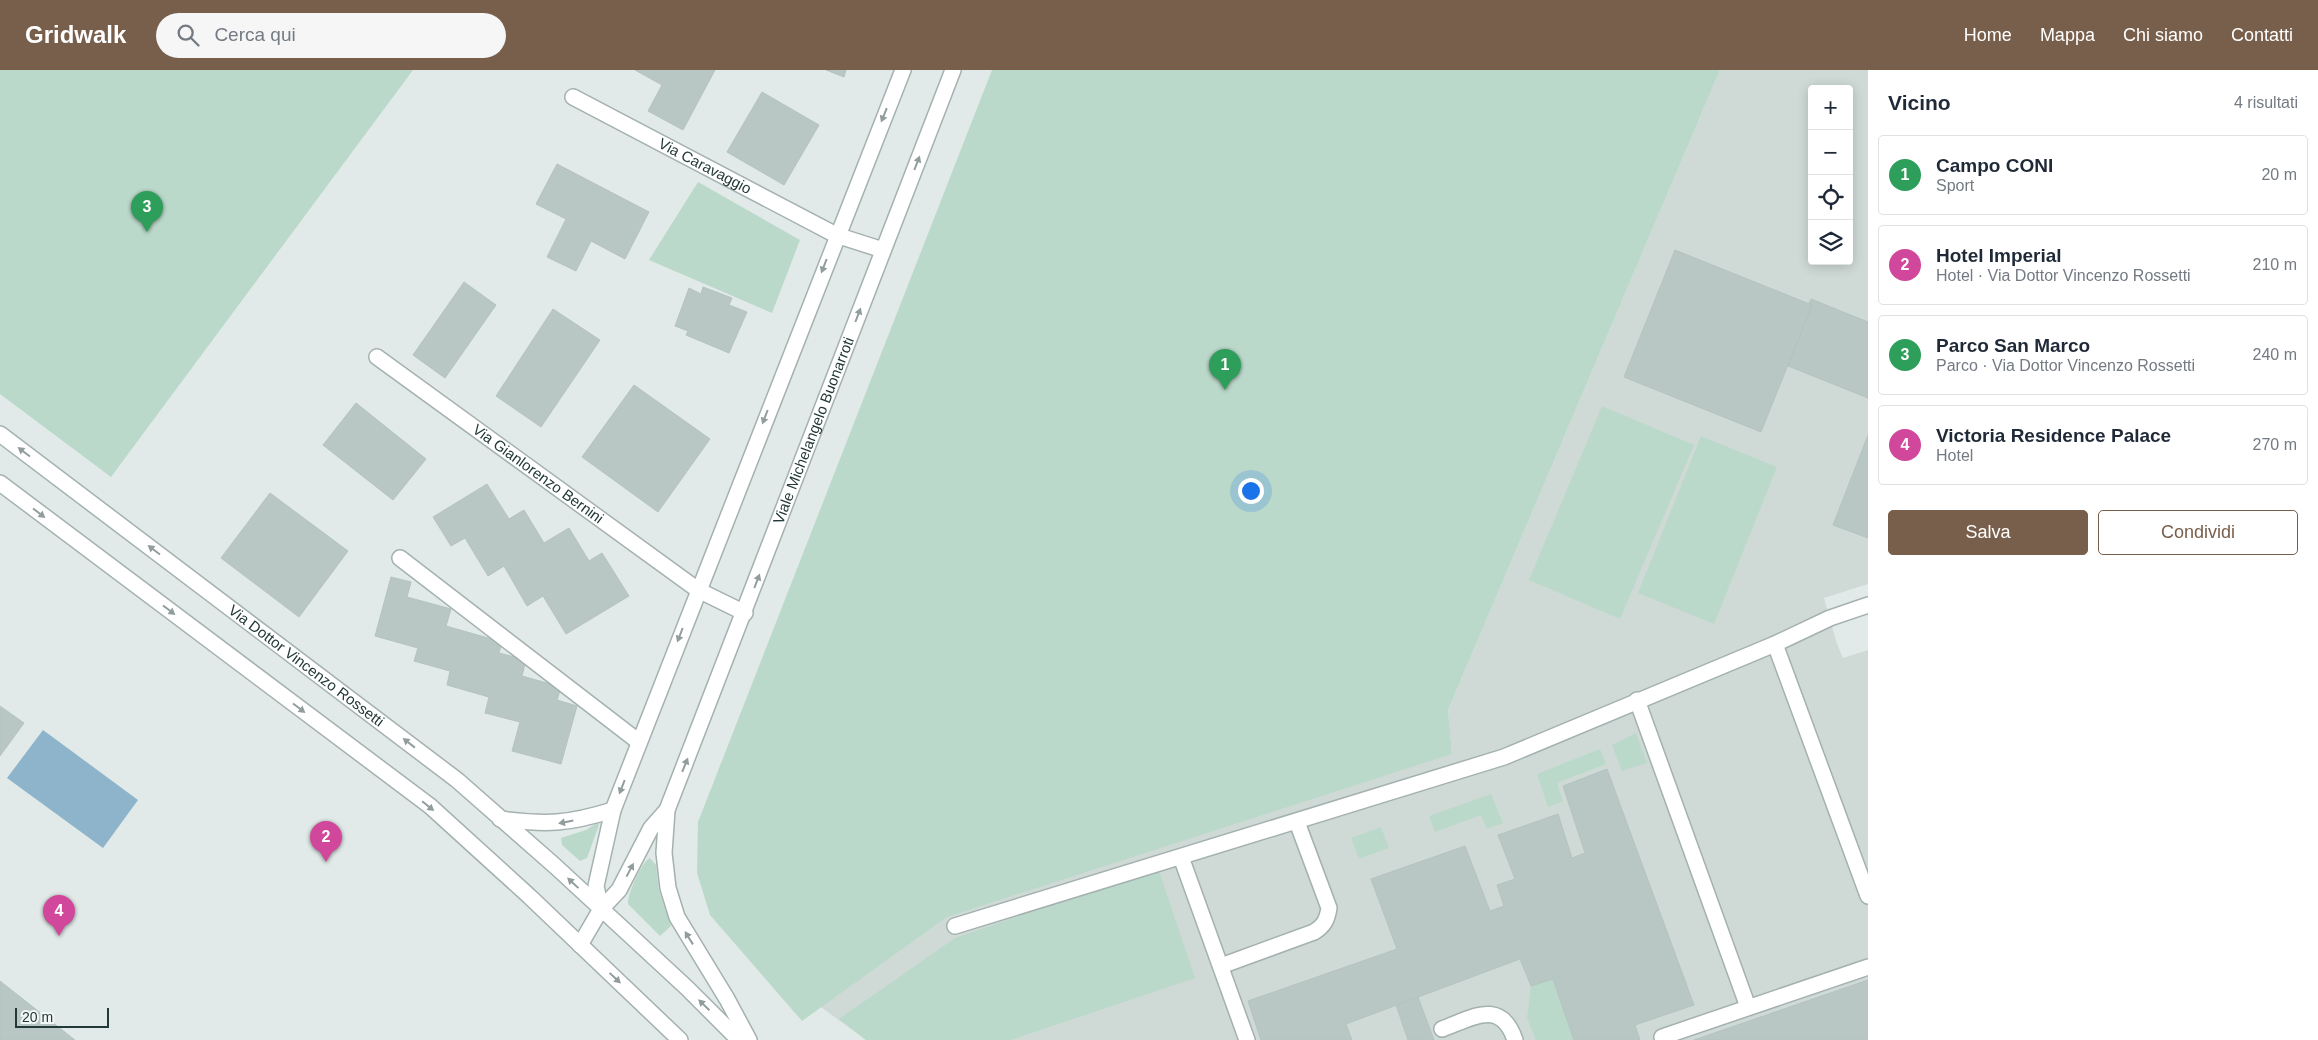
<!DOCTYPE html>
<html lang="it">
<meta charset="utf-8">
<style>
body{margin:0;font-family:Arial,sans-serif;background:#f6f6f7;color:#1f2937}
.controls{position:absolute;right:15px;top:15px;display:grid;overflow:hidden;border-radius:5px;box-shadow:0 2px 12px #0003}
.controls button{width:45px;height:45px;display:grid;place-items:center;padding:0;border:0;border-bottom:1px solid #e0e1e3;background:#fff;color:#1f2937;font:25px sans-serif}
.scale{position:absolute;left:15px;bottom:12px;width:94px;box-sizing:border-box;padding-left:5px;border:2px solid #233938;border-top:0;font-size:14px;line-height:18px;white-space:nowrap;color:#233938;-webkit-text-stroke:4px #f1f7f5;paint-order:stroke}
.you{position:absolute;left:1250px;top:420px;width:18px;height:18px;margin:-12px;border:4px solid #fff;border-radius:50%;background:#1a73e8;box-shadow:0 0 0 8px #1a73e833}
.badge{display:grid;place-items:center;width:32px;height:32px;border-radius:50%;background:#785f4b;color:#fff;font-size:16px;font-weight:700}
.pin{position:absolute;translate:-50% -41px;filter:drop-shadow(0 1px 2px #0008)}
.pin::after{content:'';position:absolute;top:26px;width:18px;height:15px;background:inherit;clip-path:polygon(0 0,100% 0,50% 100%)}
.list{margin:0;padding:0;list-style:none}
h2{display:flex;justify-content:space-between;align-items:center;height:65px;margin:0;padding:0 20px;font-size:21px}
h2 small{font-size:16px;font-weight:400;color:#747a83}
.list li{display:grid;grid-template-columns:32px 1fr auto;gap:15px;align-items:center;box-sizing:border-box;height:80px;margin:0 10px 10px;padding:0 10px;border:1px solid #e0e1e3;border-radius:5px}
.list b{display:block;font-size:19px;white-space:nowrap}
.list p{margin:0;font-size:16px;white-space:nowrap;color:#747a83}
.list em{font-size:16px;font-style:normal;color:#747a83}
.actions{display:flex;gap:10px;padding:15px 20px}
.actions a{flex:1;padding:11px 0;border:1px solid #785f4b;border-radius:5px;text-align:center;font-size:18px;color:#785f4b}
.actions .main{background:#785f4b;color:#fff}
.icon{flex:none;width:28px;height:28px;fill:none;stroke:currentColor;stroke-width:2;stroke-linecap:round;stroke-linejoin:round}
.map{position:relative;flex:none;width:1868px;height:970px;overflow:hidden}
header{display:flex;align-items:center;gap:30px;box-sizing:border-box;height:70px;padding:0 25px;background:#785f4b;color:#fff}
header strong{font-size:24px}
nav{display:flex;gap:28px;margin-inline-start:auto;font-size:18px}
.search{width:350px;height:45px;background:#f6f6f7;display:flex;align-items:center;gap:12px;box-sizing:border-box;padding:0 18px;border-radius:28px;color:#747a83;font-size:19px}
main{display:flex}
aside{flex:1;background:#fff}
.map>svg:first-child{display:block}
.built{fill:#cfdad7;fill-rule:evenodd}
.green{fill:#bbd9ca}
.water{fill:#8db4ca}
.building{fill:#b9c7c4;stroke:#b4c3c0}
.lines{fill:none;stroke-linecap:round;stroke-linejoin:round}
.minor-casing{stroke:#a4b1b0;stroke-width:18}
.minor{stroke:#fff;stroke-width:15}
.oneway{fill:#919c9c}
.labels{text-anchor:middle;stroke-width:5;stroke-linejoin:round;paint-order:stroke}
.street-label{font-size:15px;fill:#233938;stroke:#f1f7f5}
</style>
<header>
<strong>Gridwalk</strong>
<div class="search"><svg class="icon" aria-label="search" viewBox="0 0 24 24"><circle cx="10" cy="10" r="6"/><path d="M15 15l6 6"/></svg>Cerca qui</div>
<nav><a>Home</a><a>Mappa</a><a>Chi siamo</a><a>Contatti</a></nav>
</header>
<main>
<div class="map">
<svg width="1868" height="970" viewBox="0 0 1868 970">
<rect width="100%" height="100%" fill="#e1eae8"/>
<path class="built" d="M1720,0H1868V514L1824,528L1837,574L1843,588L1868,580V970H866L814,932L753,882L1452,684L1448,640ZM1812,19H1849V191H1812Z"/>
<path class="green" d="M0,0H413L111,407L0,324Z
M992,0H1720L1448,640L1452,684L947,847L802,951L710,845L697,803L698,752Z
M698,112L800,170L772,243L649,190Z
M1602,336L1694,375L1620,549L1529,510Z
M1701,366L1777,397L1714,554L1638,523Z
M1636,663L1647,693L1622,701L1612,675Z
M1600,679L1606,694L1557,713L1563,731L1548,737L1537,704Z
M1491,724L1503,753L1487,759L1481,745L1435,762L1429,746Z
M597,753L599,755L587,788L580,791L562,775L561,768L586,760Z
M1381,757L1389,778L1359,789L1351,768Z
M650,788L656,795L659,821L671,856L660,866L628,834C627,825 642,791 650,788Z
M1158,798L1195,908L1011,970H866L839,949L955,868Z
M1553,909L1574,970H1536L1527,948L1531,916Z"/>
<path class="water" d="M43,660L138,730L103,778L7,708Z"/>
<path class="building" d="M635,0H715L683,60L648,41L662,15Z
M826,0H846L844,7Z
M762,22L819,55L784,115L727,82Z
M557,94L649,142L625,189L591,171L576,201L547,187L566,149L536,134Z
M1675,180L1812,235L1761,362L1624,307Z
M464,212L496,235L445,308L413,285Z
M703,217L732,228L729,235L747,242L729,283L686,265L688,261L675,256L689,218L701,224Z
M1811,229L1868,252V328L1788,296L1812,235L1809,234Z
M553,239L600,270L541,357L496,326Z
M634,315L710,369L658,442L582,387Z
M356,333L426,389L393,430L323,375Z
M1868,365V468L1833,455Z
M487,414L509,449L524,440L544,473L569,458L589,491L602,483L629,526L566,564L543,526L527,536L504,496L488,506L465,468L451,476L433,447Z
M270,423L348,481L299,547L221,488Z
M391,507L411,512L407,527L451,539L446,556L502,572L499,583L526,590L522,606L561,617L557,630L577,636L561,694L512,681L520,652L485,643L489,627L447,615L450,601L414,591L418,578L375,566Z
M0,636L24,653L0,686Z
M1607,699L1694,935L1635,955L1640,970H1574L1553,909L1531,916L1520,889L1346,954L1352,970H1261L1248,931L1397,879L1371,809L1465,776L1490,841L1504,836L1497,815L1515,809L1498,765L1558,744L1572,788L1585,783L1563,716Z
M1868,910V970H1694Z
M0,911L75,970H0Z
M1418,927L1434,970H1408L1396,935Z"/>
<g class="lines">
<defs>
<g id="minor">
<path id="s1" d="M573,27L836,165L883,180"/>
<path id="s2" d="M377,287L698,520L745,543"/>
<path id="s3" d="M0,364L457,710L555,796L687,918L739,970"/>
<path d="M0,413L430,736L529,826L680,970"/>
<path d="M400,488L639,672"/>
<path d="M1775,574L1868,826"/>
<path d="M1637,630L1748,937"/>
<path d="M500,749C547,755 568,754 613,740"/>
<path d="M1181,787L1247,970"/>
<path d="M601,839L596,816L613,740L903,0"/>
<path d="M955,856L1504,687L1775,574L1830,548L1868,535"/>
<path d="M580,875L601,839L619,820L651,758L667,740"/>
<path d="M1221,896L1314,862C1324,856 1327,850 1329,838L1297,752"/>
<path d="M1442,959C1472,948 1501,928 1515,970"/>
<path id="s4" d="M749,970L727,929L677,847L668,818L664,783L667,740L953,0"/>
<path d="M1663,970L1662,967L1868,897"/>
</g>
</defs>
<use href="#minor" class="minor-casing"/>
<use href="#minor" class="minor"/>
</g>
<defs><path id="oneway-solid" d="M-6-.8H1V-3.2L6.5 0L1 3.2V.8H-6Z" transform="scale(1.25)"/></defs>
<g class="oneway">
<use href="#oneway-solid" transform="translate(884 45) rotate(112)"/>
<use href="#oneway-solid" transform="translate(917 93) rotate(-69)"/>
<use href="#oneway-solid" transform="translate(824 196) rotate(111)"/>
<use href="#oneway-solid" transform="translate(858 245) rotate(-69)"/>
<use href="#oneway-solid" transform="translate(765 347) rotate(111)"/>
<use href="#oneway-solid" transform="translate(24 382) rotate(-143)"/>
<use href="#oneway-solid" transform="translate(39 443) rotate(37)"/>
<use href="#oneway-solid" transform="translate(154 480) rotate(-143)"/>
<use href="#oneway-solid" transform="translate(757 511) rotate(-69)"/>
<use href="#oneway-solid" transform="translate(169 540) rotate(37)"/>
<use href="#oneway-solid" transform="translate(680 565) rotate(111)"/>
<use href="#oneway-solid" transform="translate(299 638) rotate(37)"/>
<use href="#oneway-solid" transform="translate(409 673) rotate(-142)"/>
<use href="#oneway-solid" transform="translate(685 695) rotate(-68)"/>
<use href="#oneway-solid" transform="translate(622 717) rotate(111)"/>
<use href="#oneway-solid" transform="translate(428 736) rotate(39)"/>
<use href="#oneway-solid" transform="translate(566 752) rotate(169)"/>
<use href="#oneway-solid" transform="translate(630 800) rotate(-62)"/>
<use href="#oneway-solid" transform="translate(573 813) rotate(-137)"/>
<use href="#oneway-solid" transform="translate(689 868) rotate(-122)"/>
<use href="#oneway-solid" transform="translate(615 908) rotate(43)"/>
<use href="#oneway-solid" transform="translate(704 935) rotate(-136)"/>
</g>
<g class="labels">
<g class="street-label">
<text dy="5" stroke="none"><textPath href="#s1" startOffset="149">Via Caravaggio</textPath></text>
<text dy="5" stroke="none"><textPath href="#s4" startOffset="658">Viale Michelangelo Buonarroti</textPath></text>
<text dy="5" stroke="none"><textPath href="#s2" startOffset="199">Via Gianlorenzo Bernini</textPath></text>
<text dy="5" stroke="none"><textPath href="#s3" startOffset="384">Via Dottor Vincenzo Rossetti</textPath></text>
</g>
</g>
</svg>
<div class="controls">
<button>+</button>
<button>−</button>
<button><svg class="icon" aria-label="locate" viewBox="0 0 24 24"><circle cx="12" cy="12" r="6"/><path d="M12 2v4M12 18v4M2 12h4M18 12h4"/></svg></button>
<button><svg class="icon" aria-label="layers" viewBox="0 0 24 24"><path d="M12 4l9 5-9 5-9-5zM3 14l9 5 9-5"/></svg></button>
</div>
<div class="scale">20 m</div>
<div class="you"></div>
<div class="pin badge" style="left:1225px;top:320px;background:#2e9e5b">1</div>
<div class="pin badge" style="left:326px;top:792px;background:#d1479c">2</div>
<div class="pin badge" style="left:147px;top:162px;background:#2e9e5b">3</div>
<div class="pin badge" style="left:59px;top:866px;background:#d1479c">4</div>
</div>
<aside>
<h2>Vicino<small>4 risultati</small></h2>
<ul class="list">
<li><span class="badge" style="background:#2e9e5b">1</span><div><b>Campo CONI</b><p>Sport</p></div><em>20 m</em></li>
<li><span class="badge" style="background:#d1479c">2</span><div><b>Hotel Imperial</b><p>Hotel · Via Dottor Vincenzo Rossetti</p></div><em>210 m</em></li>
<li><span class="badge" style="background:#2e9e5b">3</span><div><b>Parco San Marco</b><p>Parco · Via Dottor Vincenzo Rossetti</p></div><em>240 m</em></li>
<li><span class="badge" style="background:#d1479c">4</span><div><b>Victoria Residence Palace</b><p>Hotel</p></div><em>270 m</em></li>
</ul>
<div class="actions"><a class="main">Salva</a><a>Condividi</a></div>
</aside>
</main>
